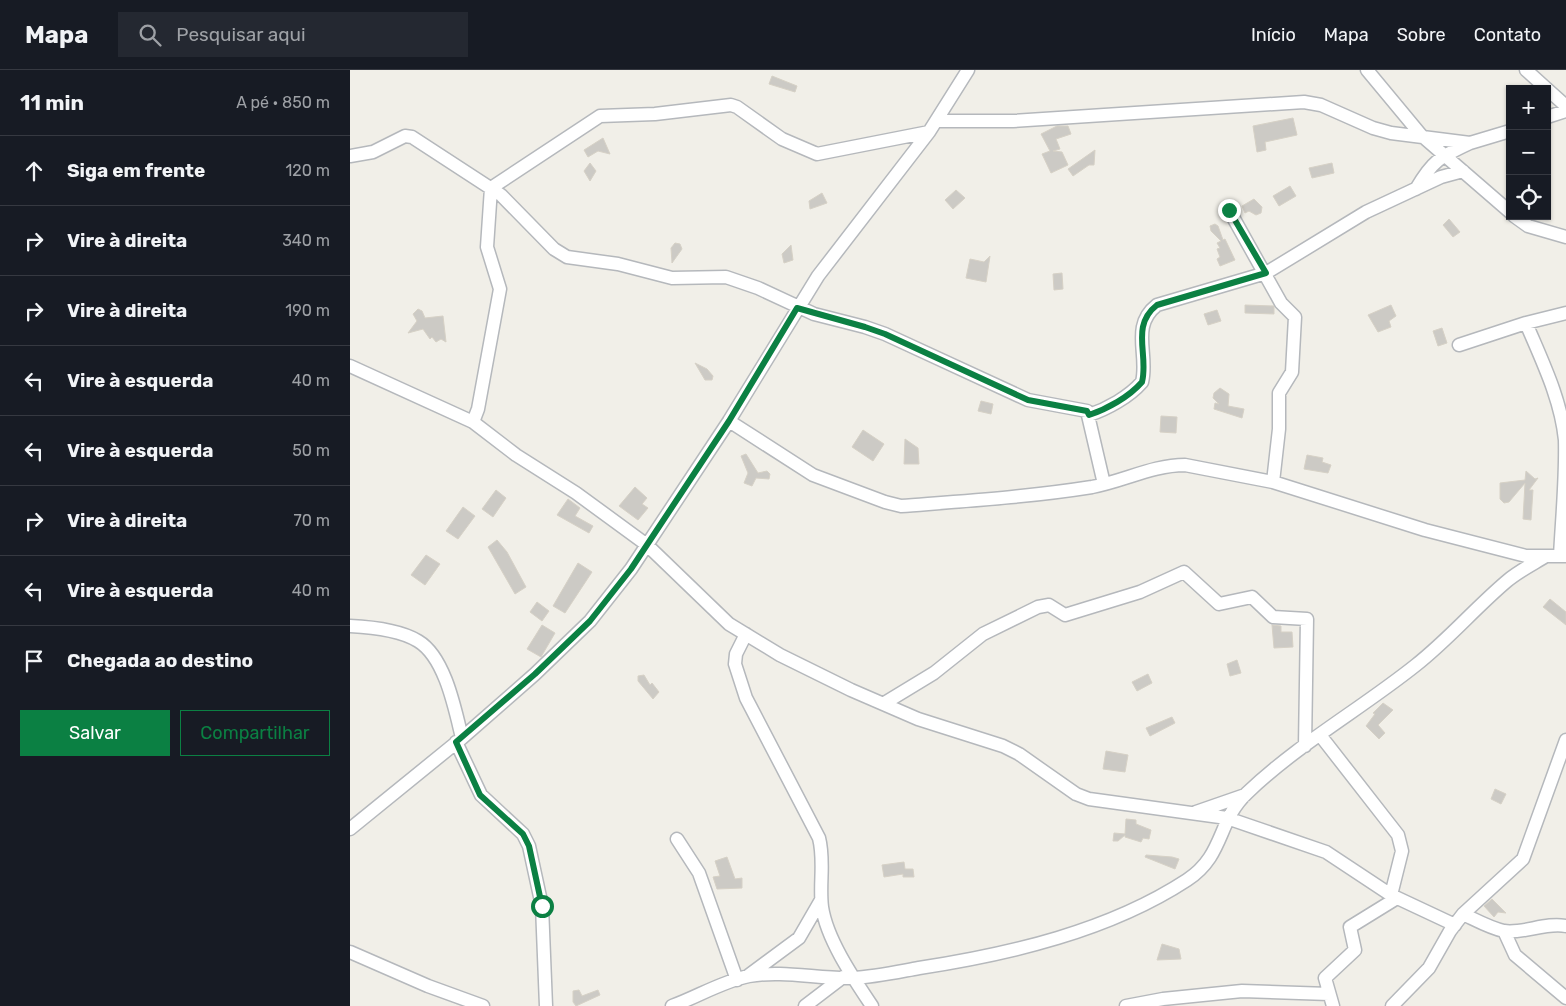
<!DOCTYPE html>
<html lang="pt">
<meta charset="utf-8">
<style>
body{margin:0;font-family:Rubik,sans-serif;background:#242831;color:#f1f3f6}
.controls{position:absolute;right:15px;top:15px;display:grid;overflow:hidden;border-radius:0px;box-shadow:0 1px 4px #0004}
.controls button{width:45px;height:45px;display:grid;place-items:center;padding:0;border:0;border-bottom:1px solid #363941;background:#171b24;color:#f1f3f6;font:25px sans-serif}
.stop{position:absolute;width:15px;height:15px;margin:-11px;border:4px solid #0b8043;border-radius:50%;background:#fff}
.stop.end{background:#0b8043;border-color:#fff;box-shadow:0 1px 5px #0008}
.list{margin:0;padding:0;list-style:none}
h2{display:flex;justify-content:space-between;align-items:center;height:65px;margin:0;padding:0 20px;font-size:21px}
h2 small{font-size:16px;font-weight:400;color:#9ea1a6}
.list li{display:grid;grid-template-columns:32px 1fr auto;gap:15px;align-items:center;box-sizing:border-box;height:70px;padding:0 20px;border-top:1px solid #363941}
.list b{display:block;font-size:19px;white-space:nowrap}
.list em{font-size:16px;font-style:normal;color:#9ea1a6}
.actions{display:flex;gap:10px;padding:15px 20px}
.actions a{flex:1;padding:11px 0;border:1px solid #0b8043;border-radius:0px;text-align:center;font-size:18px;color:#0b8043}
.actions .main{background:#0b8043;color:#fff}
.icon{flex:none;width:28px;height:28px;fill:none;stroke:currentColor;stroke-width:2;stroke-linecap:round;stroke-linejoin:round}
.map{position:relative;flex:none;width:1216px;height:936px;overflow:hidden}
header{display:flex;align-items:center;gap:30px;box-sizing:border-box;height:70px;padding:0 25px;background:#171b24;border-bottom:1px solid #363941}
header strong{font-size:24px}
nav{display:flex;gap:28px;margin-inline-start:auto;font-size:18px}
.search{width:350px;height:45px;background:#242831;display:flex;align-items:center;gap:12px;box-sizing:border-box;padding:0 18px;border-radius:0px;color:#9ea1a6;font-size:19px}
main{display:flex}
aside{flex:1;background:#171b24}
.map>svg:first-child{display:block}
.building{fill:#cccac5;stroke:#d6d1c6}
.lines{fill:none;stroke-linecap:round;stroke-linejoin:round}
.street-casing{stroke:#b5b8bc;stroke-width:15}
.street{stroke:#fff;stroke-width:12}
.route{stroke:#0b8043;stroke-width:6}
</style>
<header>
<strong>Mapa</strong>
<div class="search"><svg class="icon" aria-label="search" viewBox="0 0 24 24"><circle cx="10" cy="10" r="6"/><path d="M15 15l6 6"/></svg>Pesquisar aqui</div>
<nav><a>Início</a><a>Mapa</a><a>Sobre</a><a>Contato</a></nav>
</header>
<main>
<aside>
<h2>11 min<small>A pé · 850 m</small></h2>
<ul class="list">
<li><svg class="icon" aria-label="ahead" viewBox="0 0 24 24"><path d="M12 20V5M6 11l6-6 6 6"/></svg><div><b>Siga em frente</b></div><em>120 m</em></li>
<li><svg class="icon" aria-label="right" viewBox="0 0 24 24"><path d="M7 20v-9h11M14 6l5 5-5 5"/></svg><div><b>Vire à direita</b></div><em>340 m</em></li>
<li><svg class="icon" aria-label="right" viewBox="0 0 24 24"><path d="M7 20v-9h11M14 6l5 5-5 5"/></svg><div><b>Vire à direita</b></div><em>190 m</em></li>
<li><svg class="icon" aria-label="left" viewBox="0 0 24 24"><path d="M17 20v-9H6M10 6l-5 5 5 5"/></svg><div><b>Vire à esquerda</b></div><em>40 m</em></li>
<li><svg class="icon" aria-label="left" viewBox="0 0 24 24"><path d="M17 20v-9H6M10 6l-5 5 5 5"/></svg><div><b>Vire à esquerda</b></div><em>50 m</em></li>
<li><svg class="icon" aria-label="right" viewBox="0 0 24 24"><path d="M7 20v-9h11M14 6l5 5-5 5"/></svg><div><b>Vire à direita</b></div><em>70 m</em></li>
<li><svg class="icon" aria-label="left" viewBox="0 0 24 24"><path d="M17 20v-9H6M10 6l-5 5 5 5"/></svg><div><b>Vire à esquerda</b></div><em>40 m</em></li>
<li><svg class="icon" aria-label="arrive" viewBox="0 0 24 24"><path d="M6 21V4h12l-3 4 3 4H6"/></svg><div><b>Chegada ao destino</b></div></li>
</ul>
<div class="actions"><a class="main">Salvar</a><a>Compartilhar</a></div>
</aside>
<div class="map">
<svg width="1216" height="936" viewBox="0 0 1216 936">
<rect width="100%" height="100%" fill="#f1efe8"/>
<path class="building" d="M422,6L447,16L445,22L419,14Z
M943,48L947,65L915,72L916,80L907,82L903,56Z
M707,56H718L721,64L706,69L710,79L703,81L712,82L718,95L701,103L692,84L700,81L691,64Z
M253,68L260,84L248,81L238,87L234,80Z
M745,80L744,95H739L723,106L718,99Z
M240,93L246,101L240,111L234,101Z
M982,93L984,103L962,108L959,98Z
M940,116L946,126L929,136L923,126Z
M606,120L615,128L603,139L595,130Z
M472,123L477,133L460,139L459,131Z
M904,129L912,137L911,143L906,145L899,141L895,143L892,136Z
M1099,149L1110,162L1103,167L1093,155Z
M865,154L868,156L873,170L875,169L885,190L870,196L867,189L870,187L867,179L870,178L867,173L871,171L861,161L860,156Z
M325,173L330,174L332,179L322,193L321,178Z
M441,175L443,190L434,193L432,184Z
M640,186L636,212L616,208L620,189L634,192Z
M712,203L713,219L704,220L703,204Z
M895,235L924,236V244L895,243Z
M1041,235L1046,246L1039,251L1041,257L1028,262L1018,245Z
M68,239L72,241L75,248L93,246L96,272L91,269L86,272L82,267L80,269L73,259L58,263L67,251L63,244Z
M867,240L871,251L858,255L854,244Z
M1092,258L1097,273L1088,276L1083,261Z
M345,293L357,299L363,306L362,310H355Z
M870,318L879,324L878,336L894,339L892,348L864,339L865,333L869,334L863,328L864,323Z
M631,331L643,334L641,344L628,341Z
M811,346L827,347L826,363L810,362Z
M513,360L534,374L523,391L502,377Z
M555,369L568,378L569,394H554Z
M396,384L408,403L417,401L420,404L419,409L406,408L402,416L394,413L398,403L391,386Z
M957,385L973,388L972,392L981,395L978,403L954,399Z
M1176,401L1185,409L1188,408L1179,420H1183L1181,450L1173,449L1175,413L1159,432L1154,433L1150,429V413L1175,410Z
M285,417L297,428L292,434L298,438L288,450L269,436Z
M146,420L156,428L143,447L132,439Z
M218,429L230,438L225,446L243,456L239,463L207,445Z
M113,437L125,446L108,469L96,461Z
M147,470L157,482L176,517L165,524L138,477Z
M76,485L90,494L75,515L61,505Z
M228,493L242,502L215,543L203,536Z
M1200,529L1216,542V555L1193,537Z
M187,532L199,541L192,551L180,542Z
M192,555L205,563L191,587L177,579Z
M922,555L931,556V562H942L943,577L924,578Z
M887,590L891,603L880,606L877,594Z
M798,604L802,613L787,621L782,612Z
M294,605L300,615L302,613L309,622L303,629L288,611V606Z
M1033,633L1043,640L1028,655L1035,663L1029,669L1016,656L1025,644L1023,643Z
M822,647L825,653L800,666L796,658Z
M756,681L778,685L775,702L753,699Z
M1145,719L1156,724L1151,734L1141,729Z
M776,749L786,750V754L801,760L799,769L793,768L791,772L775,767V765L768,771H763L764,763L775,764Z
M796,785L822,787L829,789L825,799L795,787Z
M377,787L385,809L392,808V818L367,819L363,807L370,806L365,791Z
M554,792L555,799H563L564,807H553V804L534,807L532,795Z
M1142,829L1156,843L1148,842L1144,847L1134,836Z
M812,874L829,879L831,889L807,890Z
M229,920L232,926L248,920L250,925L226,936L223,932V921Z"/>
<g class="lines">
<defs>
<path id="street" d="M1017,0L1071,65L1160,142
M1176,0L1197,19
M1197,19L1216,36
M1197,47L1216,41
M587,51H663L954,32L971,35L1023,58L1041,63L1120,73L1160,61
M0,86L23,82L55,66L62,67L151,125L204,179L217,187L268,194L322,208L376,207L408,218L464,244L515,257L535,264L678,330L737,341L754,414
M1066,119C1083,90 1090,87 1120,73
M879,140L931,233L945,247L942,302L929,323V359L923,412
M1164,146L1178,156L1216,167
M1176,253C1192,291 1211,329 1215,370C1216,408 1212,448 1210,486
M1109,275L1176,253L1216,243
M0,296L123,352L166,385L226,423L297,475L379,554L430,585L501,620L568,649L653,676L669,684L726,724L739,729L877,748L976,782L1041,825L1105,855
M739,345C757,339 779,327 792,312C799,285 780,256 807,235L916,203L1016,142L1091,107L1113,101
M379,351L463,405L535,432L551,436C615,431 679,427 742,417C774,411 803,395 835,395L923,412L1075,460L1176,486H1216
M123,352L128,339L150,219L137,177L141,118L250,46L305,44L381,35L387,37L432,69L467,84L579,62
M0,556C21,557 50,560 68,571C95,587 105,639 112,668L185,604L240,551L281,499L379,351L468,206L579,62L618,0
M396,564L386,584L385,594L396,628L469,768C475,791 469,814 472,837C477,870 504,909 522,936
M533,634L584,603L633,564L688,537L699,535L715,545L790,522L834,502L869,534L902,527L923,547L957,549L955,676
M970,665L1048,765L1052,781L1041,825
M106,672L131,725L173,764L179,776L192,836L196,936
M846,742L895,725
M0,759L112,668
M327,769L349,803L387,910
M1113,844C1126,850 1140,858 1154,861C1174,864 1195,852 1216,856
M1154,861L1165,885L1216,928
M0,882L78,916L133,936
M399,905L449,868L471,830
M322,936C347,927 373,911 399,906C433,900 468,909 502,908C525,907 547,902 569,898C660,884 759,861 837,810C875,785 867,751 897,723C948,674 1011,639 1066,595C1099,569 1125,538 1157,511C1169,501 1183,494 1196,486
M455,936L493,907
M776,936L813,929L892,921L979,924
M983,936L975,908L1005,880L1000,857L1047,828
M1042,936L1079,898L1100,861L1113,844L1173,789L1216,670"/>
</defs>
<use href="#street" class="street-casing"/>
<use href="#street" class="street"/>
</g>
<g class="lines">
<path class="route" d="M192,836L179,776L173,764L130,725L106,672L185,604L240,551L281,499L379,351L447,238L515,257L535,264L678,330L737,341L739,345C757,339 779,327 792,312C799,285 780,256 807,235L916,203L879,140"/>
</g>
</svg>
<div class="controls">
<button>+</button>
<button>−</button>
<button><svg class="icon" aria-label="locate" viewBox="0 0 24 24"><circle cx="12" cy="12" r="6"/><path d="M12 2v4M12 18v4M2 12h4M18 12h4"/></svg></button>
</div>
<div class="stop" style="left:192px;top:836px"></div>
<div class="stop end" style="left:879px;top:140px"></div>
</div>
</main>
